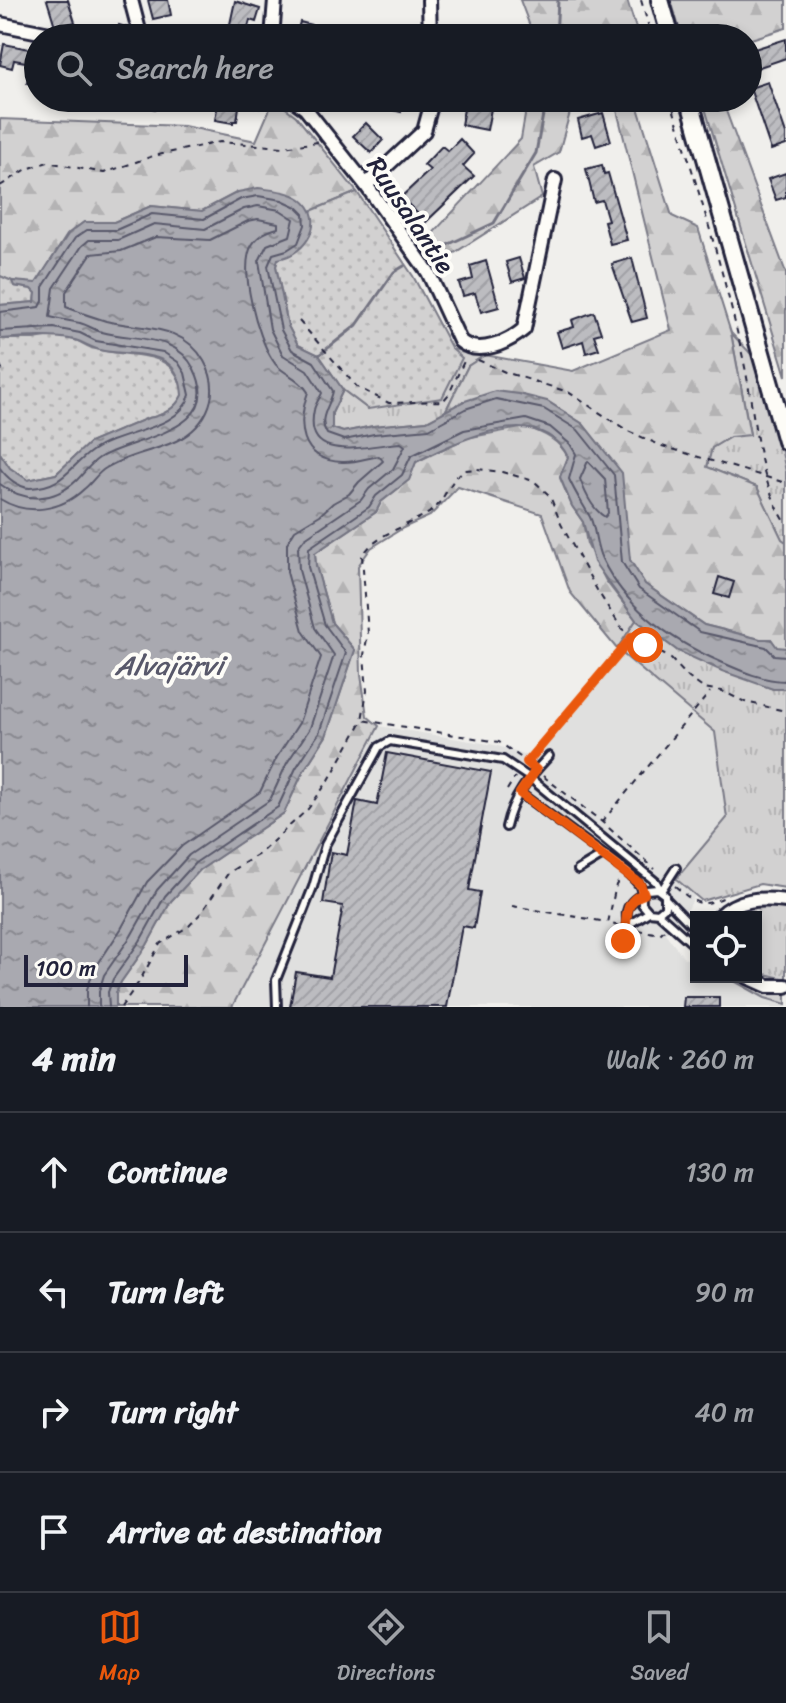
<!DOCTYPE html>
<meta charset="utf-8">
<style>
body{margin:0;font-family:Sriracha,sans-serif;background:#242831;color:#f1f3f6}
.controls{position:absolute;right:24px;bottom:24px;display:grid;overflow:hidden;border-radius:0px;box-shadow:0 4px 12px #0003}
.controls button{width:72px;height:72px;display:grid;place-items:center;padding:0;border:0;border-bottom:2px solid #363941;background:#171b24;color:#f1f3f6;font:40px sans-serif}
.scale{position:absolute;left:24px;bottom:20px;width:164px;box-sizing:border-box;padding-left:8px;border:4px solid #22223b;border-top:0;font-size:22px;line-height:28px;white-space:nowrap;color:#22223b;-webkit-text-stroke:6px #fdfcf7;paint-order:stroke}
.stop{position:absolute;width:24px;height:24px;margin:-18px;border:6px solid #ea580c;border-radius:50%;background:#fff}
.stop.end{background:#ea580c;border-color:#fff;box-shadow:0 2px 8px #0008}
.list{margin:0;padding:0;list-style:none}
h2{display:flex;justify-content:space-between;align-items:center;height:104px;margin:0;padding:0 32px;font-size:34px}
h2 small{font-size:26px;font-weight:400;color:#9ea1a6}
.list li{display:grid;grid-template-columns:52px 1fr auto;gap:24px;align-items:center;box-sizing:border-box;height:120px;padding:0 32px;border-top:2px solid #363941}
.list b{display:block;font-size:30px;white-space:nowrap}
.list em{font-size:26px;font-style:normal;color:#9ea1a6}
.icon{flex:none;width:44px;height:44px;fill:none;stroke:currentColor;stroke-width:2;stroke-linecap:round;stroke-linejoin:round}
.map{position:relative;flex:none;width:786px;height:1007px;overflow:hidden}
.search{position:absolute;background:#171b24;box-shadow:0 4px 12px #0003;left:24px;right:24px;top:24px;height:88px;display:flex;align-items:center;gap:20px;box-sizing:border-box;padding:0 28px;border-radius:44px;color:#9ea1a6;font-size:30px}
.sheet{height:584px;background:#171b24}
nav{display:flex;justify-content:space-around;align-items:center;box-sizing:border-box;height:112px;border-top:2px solid #363941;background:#171b24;font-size:22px;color:#9ea1a6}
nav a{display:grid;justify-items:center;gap:4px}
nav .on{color:#ea580c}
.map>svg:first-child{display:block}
.built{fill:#e0e0df}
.grass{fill:url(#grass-tufts);stroke:#7a7a86;stroke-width:2}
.forest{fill:url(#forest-firs);stroke:#7a7a86;stroke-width:2}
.park{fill:url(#park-dots);stroke:#7a7a86;stroke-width:2}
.water{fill:url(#water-ripples);stroke:#737381;stroke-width:2}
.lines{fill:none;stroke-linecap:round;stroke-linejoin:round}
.shore{stroke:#58586a;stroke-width:2}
.stream{stroke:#737381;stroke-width:3}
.building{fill:url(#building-hatch);stroke:#22223b;stroke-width:2}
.service-casing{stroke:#22223b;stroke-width:12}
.minor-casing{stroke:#22223b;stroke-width:18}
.secondary-casing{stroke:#22223b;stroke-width:22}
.path{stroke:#22223b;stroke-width:2;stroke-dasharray:6 6;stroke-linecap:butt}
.service{stroke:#fdfcf7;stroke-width:6}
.minor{stroke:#fdfcf7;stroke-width:12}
.secondary{stroke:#fdfcf7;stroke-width:16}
.route{stroke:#ea580c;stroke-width:10}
.labels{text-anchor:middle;stroke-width:8;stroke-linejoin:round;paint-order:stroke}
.street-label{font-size:26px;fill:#22223b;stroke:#fdfcf7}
.water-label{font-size:28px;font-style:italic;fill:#58586a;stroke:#fdfcf7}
</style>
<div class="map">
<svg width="786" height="1007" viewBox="0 0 786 1007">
<defs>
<pattern id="grass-tufts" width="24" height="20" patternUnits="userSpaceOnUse" patternTransform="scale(2)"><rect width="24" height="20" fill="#d2d1d1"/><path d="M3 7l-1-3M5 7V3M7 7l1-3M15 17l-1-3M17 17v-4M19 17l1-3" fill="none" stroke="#b4b3b4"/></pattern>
<pattern id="forest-firs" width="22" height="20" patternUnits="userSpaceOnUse" patternTransform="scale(2)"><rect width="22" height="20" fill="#d2d1d1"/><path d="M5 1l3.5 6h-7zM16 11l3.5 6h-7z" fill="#b4b3b4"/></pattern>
<pattern id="park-dots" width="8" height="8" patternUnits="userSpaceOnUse" patternTransform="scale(2)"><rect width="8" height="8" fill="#d2d1d1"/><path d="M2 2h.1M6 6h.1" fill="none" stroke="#b4b3b4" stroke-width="1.8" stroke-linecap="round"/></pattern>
<pattern id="water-ripples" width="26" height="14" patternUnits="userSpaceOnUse" patternTransform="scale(2)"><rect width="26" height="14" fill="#a9a9b0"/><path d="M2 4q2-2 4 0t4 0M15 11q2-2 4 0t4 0" fill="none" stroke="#898990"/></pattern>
<pattern id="building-hatch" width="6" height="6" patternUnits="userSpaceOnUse" patternTransform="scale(2)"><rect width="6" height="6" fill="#bcbcc0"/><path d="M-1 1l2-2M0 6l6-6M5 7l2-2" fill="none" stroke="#a1a1a6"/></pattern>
</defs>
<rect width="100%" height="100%" fill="#f0efec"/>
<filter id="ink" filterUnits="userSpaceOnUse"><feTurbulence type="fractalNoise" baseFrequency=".0125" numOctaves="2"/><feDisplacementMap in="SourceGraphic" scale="16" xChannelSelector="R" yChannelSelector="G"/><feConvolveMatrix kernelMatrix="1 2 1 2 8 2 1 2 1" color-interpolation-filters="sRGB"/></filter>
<g filter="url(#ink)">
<path class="built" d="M617,649L715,732L727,818L676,878L695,895L682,922L665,933L684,958L696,962V977H727L765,998L786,1004V1007H232L379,726L495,745L527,756Z"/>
<path class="grass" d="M731,333L755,358L782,452L786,472V542L782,540L757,487L707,467L711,448L730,437L750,434Z
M452,349L485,355L468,366L445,412L427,421L373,426L343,432L332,428V413L343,390L368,409Z
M636,620L678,651L773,689H786V888L760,884L702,901L676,879L727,818L715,732L617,649Z
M755,905L786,906V979L756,972V917H730Z
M727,977L768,992L786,993V1004L765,998Z"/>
<path class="forest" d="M520,0H627L639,38H532L531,29Z
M671,0H786V28L748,40L682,38Z
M528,98H574L559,152L534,167L542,197L434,266L421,246L521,139Z
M614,98H635L672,216L698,228L731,333L750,435L730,437L712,448L707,467L757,487L782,539L786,542V648H777L771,639H760L704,625L645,584L630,560L598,443L583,424L547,401L445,412L468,366L485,355L573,371L671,330Z
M702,98H737L738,103L726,111L786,273V376Z
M274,99L296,116L357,192L311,211L301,200L238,192L202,211L151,206L114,222H84L67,235L36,284L12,281L0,276V119L184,126L256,141Z
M526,427C544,433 559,440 568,457L560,478L572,506L583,522L587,544L606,581L636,620L617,649L570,592L542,514L458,487L430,516L403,528L371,548L358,566L361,674L367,716L379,726L232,1007H116V993L121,982L147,945L171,901L200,870L284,813L303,772L326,736L355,650L332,623L316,566L315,553L376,512L381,502L409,480L416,462L466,438Z"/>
<path class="park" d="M357,192L413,276L452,349L462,358L442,398L368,409L343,390L319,355L298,345L288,326L276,266L278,259L313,226L311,211Z
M0,276L12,281L15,286L32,289L36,293L35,302L0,305Z
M53,336C61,338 70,338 78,341C84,344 89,348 96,349C131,359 177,346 183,395C175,408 163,416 148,418L89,443L56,474L28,480L10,468L0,453V339H34Z"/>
<path class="water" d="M258,188C272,190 289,191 301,199C328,219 306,255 278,259L276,266L288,326L298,345L319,355L343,390L332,413V428L343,432L373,426L427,421L462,402L495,391L519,394L547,401L583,424L622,473L630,560L645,584L704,625L760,639H771L777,647L786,648V689H773L722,671L678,651L636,620L594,562L583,522L572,506L560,477L568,457C540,400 456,441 416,462L409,480L381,502L376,512L315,553L316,566L332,623L355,650L326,736L303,772L284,813L200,870L171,901L147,945L121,982L116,993V1007H0V453L10,468L28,480L56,474L89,443L148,418C163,416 176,408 182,395C181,380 175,365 160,359C144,352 121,354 104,351C93,349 85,343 75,340C54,335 22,337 0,339V305L35,302L36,293L32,289L14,286L12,281L36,283L69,233L84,222H114L151,206L202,211L238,192Z"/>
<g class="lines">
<path class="shore" d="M0,312L40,307L43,301V287L75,238L87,230H116L152,214L204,219L241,199L258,196L282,200L297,207L304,214L305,225L298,243L287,250L273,254L268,266L281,330L292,350L314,362L333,391C330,407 317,418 327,434L344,440L374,434L429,429L465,409L496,399L544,409L578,430L614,475L622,562L639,589L700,632L766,647L774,655L786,656
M0,331L54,328L80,333L96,341L163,352L178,362L185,373L190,395C178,432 121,430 92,451C69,467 64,487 30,488C19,488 6,477 0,468
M588,461L605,479L608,513L605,517C593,510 585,493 580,479Z
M0,484C24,503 54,502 77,480C84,473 90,464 99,458C132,437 226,432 194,369C176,333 135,341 102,332C94,330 88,325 80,323C70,321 59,319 50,317L54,288L82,246L89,240H118L154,224L205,229L244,209L258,206L280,210L294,219L290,236L267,245L259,261L270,329L283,355L307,370L322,393C320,398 315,404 314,410C302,467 370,444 401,443L405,446L393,469L369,489L361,500L305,538L298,547L299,570L315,628L334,655L310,728L287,763L270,800L189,855L157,890L131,936L104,975L99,991V1007
M0,499C27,516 61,511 84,489C92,483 97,473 106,468C125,456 149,452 169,444C204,431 224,396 204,361C182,323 143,330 106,321C96,318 76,311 66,307V292L91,254L121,251L156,237L210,240L248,221L258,219L278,223V228C267,231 258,235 252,245C238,269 258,337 272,359C281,375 296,374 308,392C297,424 299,460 342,462C354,463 367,458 379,456L383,461L359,482L349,494L333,503L320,515L295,530L287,543V572L303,631L321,657L299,723L277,757L260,792L182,846L147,882L121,929L94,970L87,989V1007
M109,1007L108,992L113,979L140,941L165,896L195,863L278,807L296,768L319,733L346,653L325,625L308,567L309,548L369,507L376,496L402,475L411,456L464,430L526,419L550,427L570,444L576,454L569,479C575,493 583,504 590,517C596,529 595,545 602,559C626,608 672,641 721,662C741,671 764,681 786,681"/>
<path class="stream" d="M556,38L558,0
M426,255L494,223L536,153L546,98
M319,355L357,325L394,272L404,266"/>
</g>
<path class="building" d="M47,0H68L75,22L60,27L55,26Z
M148,0H168L171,15L153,19Z
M235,1L260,9L256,22L250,20L245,38H227Z
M300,22L349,35L348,38H295Z
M119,25L129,28L132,38H116Z
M392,25L405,28L403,38H370L373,27L390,32Z
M786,39V58L748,71V51Z
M4,44L34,50L38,48V85L27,83L31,63L14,60L12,68L0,65Z
M768,82L786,134V145L771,150L750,88Z
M140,98H159L156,109L139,105Z
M246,98H262L259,108L245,105Z
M375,98H405L401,112L373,105Z
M466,98H493L487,130L461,125Z
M218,103L239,107L237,121H233V123L215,120Z
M603,113L611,141L596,146L592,134L582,137L578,120Z
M366,123L383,140L371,153L353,136Z
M460,139L474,154L463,166L474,176L426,222L401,197L430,170L424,165L442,146L448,151Z
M602,165L604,174L608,173L627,240L610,244L604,221L608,220L602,200L594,202L586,169Z
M786,173V197L776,200L768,179Z
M519,258L525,278L512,282L506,262Z
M632,258L647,318L632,322L612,264Z
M486,261L499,307L481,312L475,293L463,296L459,283L473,279L470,266Z
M594,312L601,333L594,335L599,349L586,353L583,341L562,348L557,332L574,327L572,320Z
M719,577L734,582L729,598L714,594Z
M387,753L491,772L469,890L480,892L474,928L462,926L447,1007H290L296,972L330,977L343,906L323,903L331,852L347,855L357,801L377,805Z
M684,997H719V1007H683Z"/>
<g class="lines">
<defs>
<path id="service" d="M520,793L627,872C641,885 642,886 642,904L649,912L658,913L665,907V895L657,889L647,890C642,895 636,897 631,903C623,913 629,919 627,929C626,937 623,943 622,950
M506,827C512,798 529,777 549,756
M578,870L603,855
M661,891L676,868
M666,899L696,930
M658,913L696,947
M628,925L649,912
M277,1007L276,980L313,887L325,845L379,747L390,741L503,760L530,778L656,882L661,891"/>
<path id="minor" d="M131,0L141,38
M429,0L430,38
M0,24L70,38
M272,38L275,0
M291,98L305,108L366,185L428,272L460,341C478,357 509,342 524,329L555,180
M366,185L424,131L433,98
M719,917C738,898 760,898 786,901
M748,977L768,986H786"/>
<path id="secondary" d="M660,0L671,38
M689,98L786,441"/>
</defs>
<use href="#service" class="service-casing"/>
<use href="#minor" class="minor-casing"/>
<use href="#secondary" class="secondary-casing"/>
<path class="path" d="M641,0L652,38
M670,98C696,184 724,270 743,358C756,414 755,474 786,523
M0,186L27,169L48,162L104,173L153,156L220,142L284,147L318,142
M299,321L357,387L389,403L443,401L449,394L465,359
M478,360L505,372L568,392L628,431L662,446L786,483
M0,365L4,373
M529,760L630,639
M530,764L499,742L362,720L367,691L364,655L368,633L362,556L370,546L385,535L429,513L440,502L455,478L464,470L477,469L502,472L534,481L550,496L561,524L597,590L622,629L671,659L689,678L703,688L722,691L745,702L786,711
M543,776L602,822L655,869
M507,790L515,777
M602,822L710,692
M675,886C696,904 699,908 725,897
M512,906L607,922
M619,926L608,923L616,885L621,879
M637,930L660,934L664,930
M121,1007L139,982L160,944L189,926L201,913L229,872L259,854L308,809L329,780L362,721"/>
<use href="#service" class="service"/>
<use href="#minor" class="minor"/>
<use href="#secondary" class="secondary"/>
</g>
</g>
<g class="lines" filter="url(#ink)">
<path class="route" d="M623,941C629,923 621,901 644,894L640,884L520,793L536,770L527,762L620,652L632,637L645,645"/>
</g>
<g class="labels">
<g class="street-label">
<text transform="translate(411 215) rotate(56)" y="9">Ruusalantie</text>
</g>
<g class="water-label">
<text x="169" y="675">Alvajärvi</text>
</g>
</g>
</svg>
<div class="controls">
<button><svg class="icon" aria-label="locate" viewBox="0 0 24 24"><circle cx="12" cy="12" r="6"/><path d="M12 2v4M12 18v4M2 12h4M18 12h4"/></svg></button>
</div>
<div class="scale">100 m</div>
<div class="stop" style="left:645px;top:645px"></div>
<div class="stop end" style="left:623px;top:941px"></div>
<div class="search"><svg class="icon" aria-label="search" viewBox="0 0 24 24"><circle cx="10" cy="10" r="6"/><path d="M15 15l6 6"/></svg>Search here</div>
</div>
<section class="sheet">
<h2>4 min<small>Walk · 260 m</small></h2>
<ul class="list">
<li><svg class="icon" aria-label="ahead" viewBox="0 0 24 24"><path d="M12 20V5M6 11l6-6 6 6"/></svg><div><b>Continue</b></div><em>130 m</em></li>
<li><svg class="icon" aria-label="left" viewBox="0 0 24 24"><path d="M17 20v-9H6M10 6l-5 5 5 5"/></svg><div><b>Turn left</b></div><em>90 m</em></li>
<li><svg class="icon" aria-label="right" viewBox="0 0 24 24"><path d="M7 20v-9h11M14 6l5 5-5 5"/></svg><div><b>Turn right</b></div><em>40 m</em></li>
<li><svg class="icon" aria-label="arrive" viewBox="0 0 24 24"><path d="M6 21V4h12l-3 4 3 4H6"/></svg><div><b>Arrive at destination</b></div></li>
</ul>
</section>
<nav>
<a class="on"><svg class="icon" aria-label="map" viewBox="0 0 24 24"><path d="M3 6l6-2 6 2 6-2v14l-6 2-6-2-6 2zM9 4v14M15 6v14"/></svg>Map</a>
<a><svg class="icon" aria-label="directions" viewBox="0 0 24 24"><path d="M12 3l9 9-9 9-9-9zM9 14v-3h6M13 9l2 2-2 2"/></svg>Directions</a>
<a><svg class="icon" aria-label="saved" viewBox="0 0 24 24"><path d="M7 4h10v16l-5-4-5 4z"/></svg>Saved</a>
</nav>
